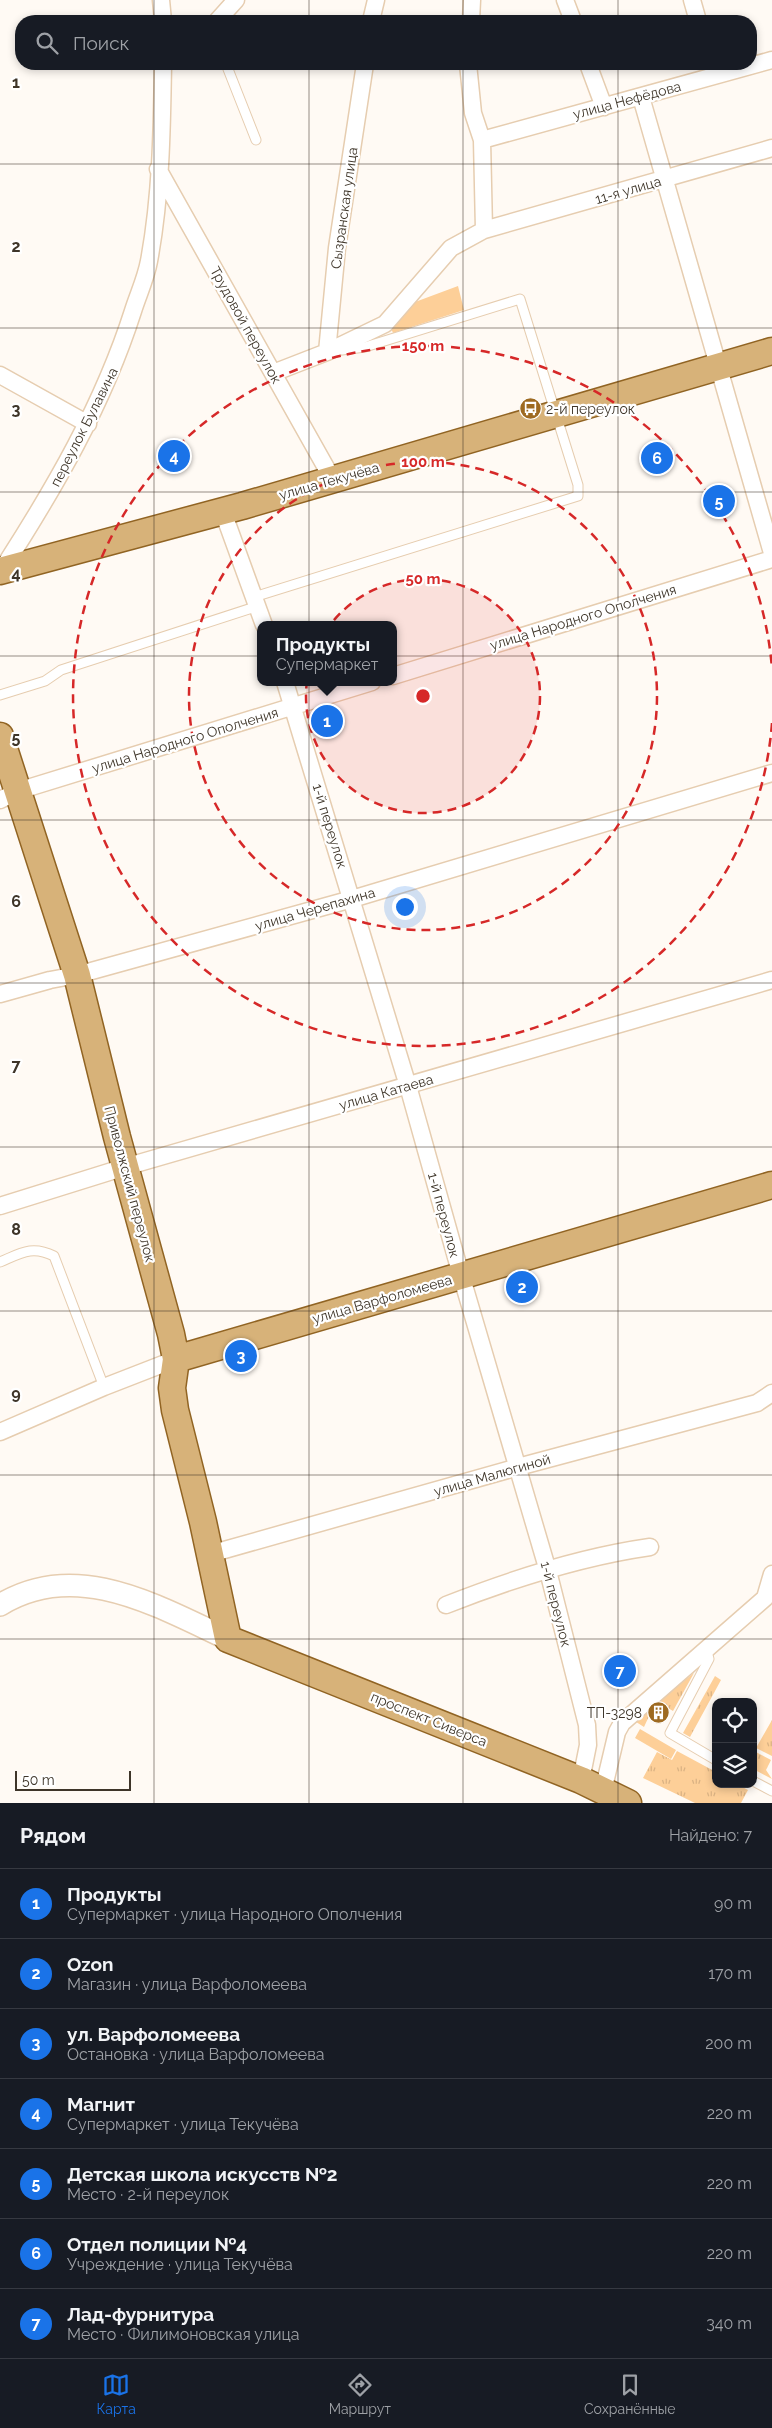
<!DOCTYPE html>
<html lang="ru">
<meta charset="utf-8">
<style>
body{margin:0;font-family:Raleway,sans-serif;background:#20242c;color:#f1f3f6}
.controls{position:absolute;right:15px;bottom:15px;display:grid;overflow:hidden;border-radius:10px;box-shadow:0 2px 8px #0003}
.controls button{width:45px;height:45px;display:grid;place-items:center;padding:0;border:0;border-bottom:1px solid #363941;background:#171b24;color:#f1f3f6;font:25px sans-serif}
.scale{position:absolute;left:15px;bottom:12px;width:116px;box-sizing:border-box;padding-left:5px;border:2px solid #3e3529;border-top:0;font-size:14px;line-height:18px;white-space:nowrap;color:#3e3529;-webkit-text-stroke:4px #fff;paint-order:stroke}
.you{position:absolute;left:404px;top:906px;width:18px;height:18px;margin:-12px;border:4px solid #fff;border-radius:50%;background:#1a73e8;box-shadow:0 0 0 8px #1a73e833}
.badge{display:grid;place-items:center;width:32px;height:32px;border-radius:50%;background:#1a73e8;color:#fff;font-size:16px;font-weight:700}
.pin{position:absolute;translate:-50% -50%;border:2px solid #fff;box-shadow:0 1px 5px #0006}
.popup{position:absolute;left:257px;top:621px;width:140px;height:65px;box-sizing:border-box;display:grid;place-content:center;border-radius:10px;background:#171b24;filter:drop-shadow(0 1px 4px #0005);font-size:16px;white-space:nowrap;color:#9ea1a6}
.popup b{font-size:19px;color:#f1f3f6}
.popup::after{content:'';position:absolute;left:50%;top:100%;margin-left:-10px;border:10px solid transparent;border-top-color:#171b24}
.list{margin:0;padding:0;list-style:none}
h2{display:flex;justify-content:space-between;align-items:center;height:65px;margin:0;padding:0 20px;font-size:21px}
h2 small{font-size:16px;font-weight:400;color:#9ea1a6}
.list li{display:grid;grid-template-columns:32px 1fr auto;gap:15px;align-items:center;box-sizing:border-box;height:70px;padding:0 20px;border-top:1px solid #363941}
.list b{display:block;font-size:19px;white-space:nowrap}
.list p{margin:0;font-size:16px;white-space:nowrap;color:#9ea1a6}
.list em{font-size:16px;font-style:normal;color:#9ea1a6}
.icon{flex:none;width:28px;height:28px;fill:none;stroke:currentColor;stroke-width:2;stroke-linecap:round;stroke-linejoin:round}
.map{position:relative;flex:none;width:772px;height:1803px;overflow:hidden}
.search{position:absolute;background:#171b24;box-shadow:0 2px 8px #0003;left:15px;right:15px;top:15px;height:55px;display:flex;align-items:center;gap:12px;box-sizing:border-box;padding:0 18px;border-radius:20px;color:#9ea1a6;font-size:19px}
.sheet{height:555px;background:#171b24}
nav{display:flex;justify-content:space-around;align-items:center;box-sizing:border-box;height:70px;border-top:1px solid #363941;background:#171b24;font-size:14px;color:#9ea1a6}
nav a{display:grid;justify-items:center;gap:2px}
nav .on{color:#1a73e8}
.map>svg:first-child{display:block}
.grass{fill:url(#grass-tufts)}
.park{fill:#fdcf98}
.lines{fill:none;stroke-linecap:round;stroke-linejoin:round}
.service-casing{stroke:#e6cdb0;stroke-width:11}
.minor-casing{stroke:#e6cdb0;stroke-width:19}
.tertiary-casing{stroke:#e6cdb0;stroke-width:24}
.primary-casing{stroke:#916423;stroke-width:29}
.service{stroke:#fff;stroke-width:9}
.minor{stroke:#fff;stroke-width:16}
.tertiary{stroke:#fff;stroke-width:21}
.primary{stroke:#d7b279;stroke-width:26}
.grid{fill:none;stroke:#3e3529;stroke-width:1;stroke-opacity:0.55}
.ring{fill:none;stroke:#d62828;stroke-width:2.5;stroke-dasharray:9 6}
.labels{text-anchor:middle;stroke-width:4.5;stroke-linejoin:round;paint-order:stroke}
.street-label{font-size:14px;fill:#3e3529;stroke:#fff}
.poi-label{font-size:14px;fill:#3e3529;stroke:#fff;text-anchor:start}
.grid-label{font-size:16px;text-anchor:middle;font-weight:bold;fill:#3e3529;stroke:#fff;stroke-width:4.5;stroke-linejoin:round;paint-order:stroke}
.centre{fill:#d62828;stroke:#fff;stroke-width:2.5}
.ring-label{font-size:15px;text-anchor:middle;font-weight:bold;fill:#d62828;stroke:#fff;stroke-width:4.5;stroke-linejoin:round;paint-order:stroke}
</style>
<div class="map">
<svg width="772" height="1803" viewBox="0 0 772 1803">
<defs>
<pattern id="grass-tufts" width="24" height="20" patternUnits="userSpaceOnUse" patternTransform="scale(1.25)"><rect width="24" height="20" fill="#fdcf98"/><path d="M3 7l-1-3M5 7V3M7 7l1-3M15 17l-1-3M17 17v-4M19 17l1-3" fill="none" stroke="#dab283"/></pattern>
</defs>
<rect width="100%" height="100%" fill="#fffaf4"/>
<path class="grass" d="M694,1673L673,1711L656,1701L644,1727L633,1720Z
M715,1676L721,1680L690,1737L683,1733Z
M772,1720V1756L756,1748Z
M677,1751L716,1772V1784H737L748,1790L741,1803H695L643,1778L657,1752L672,1760Z
M754,1751L771,1760L766,1770L772,1779L753,1769Z"/>
<path class="park" d="M458,286L464,310L393,333L391,328L407,305Z
M640,1729L676,1750L671,1759L635,1738Z"/>
<g class="lines">
<defs>
<path id="service" d="M226,64L256,140
M254,597L578,496V485L520,299L365,347L342,350
M0,695L45,681L61,670L258,606
M0,1262C21,1253 32,1245 54,1256L104,1387
M706,1648L709,1659L670,1733L716,1760
M753,1781L772,1791"/>
<path id="minor" d="M161,0L163,21
M565,0L573,21
M692,0L698,21
M217,21L236,0
M371,21L376,0
M471,21L472,0
M588,64L604,107
M641,97L772,553
M482,140L772,60
M158,169L333,480
M484,230L772,148
M327,352L337,248L365,64
M273,373L327,352L385,324L451,248L484,230L482,140L473,113L468,64
M0,375L88,424
M223,512L264,625
M1,571C54,489 103,405 133,311C138,295 146,278 149,261C161,197 162,129 163,64
M393,676L772,559
M285,682L408,1086L461,1275L548,1571L587,1725L588,1745L581,1780
M0,800L18,791L372,682
M0,994L50,980L77,975L352,899L772,773
M0,1206L125,1167L772,980
M0,1432L104,1387L176,1359
M210,1554L518,1467L757,1403L772,1393
M446,1605C512,1579 580,1557 650,1547
M603,1791L617,1732L622,1723L765,1598L772,1574"/>
<path id="tertiary" d="M0,1605C76,1558 157,1606 228,1639"/>
<path id="primary" d="M0,571L242,506L772,351
M0,736L77,975L117,1137L171,1334L176,1359L172,1388L175,1410L203,1522L228,1639L581,1780L628,1803
M176,1359L772,1185"/>
</defs>
<use href="#service" class="service-casing"/>
<use href="#minor" class="minor-casing"/>
<use href="#tertiary" class="tertiary-casing"/>
<use href="#primary" class="primary-casing"/>
<use href="#service" class="service"/>
<use href="#minor" class="minor"/>
<use href="#tertiary" class="tertiary"/>
<use href="#primary" class="primary"/>
</g>
<path class="grid" d="M154,0V21M309,0V21M463,0V21M618,0V21M154,64V1803M309,64V1803M463,64V1803M618,64V1803M0,164H772M0,328H772M0,492H772M0,656H772M0,820H772M0,983H772M0,1147H772M0,1311H772M0,1475H772M0,1639H772"/>
<circle cx="423" cy="696" r="117" fill="#d62828" fill-opacity=".12"/>
<g class="ring">
<circle cx="423" cy="696" r="117"/>
<circle cx="423" cy="696" r="234"/>
<path d="M772 723A350 350 0 1 1 772 669"/>
</g>
<defs>
<symbol id="bus-disc" viewBox="-11 -11 22 22"><circle r="9.5" fill="#9e6a21" stroke="#fff"/><path d="M-5-6H5V4H4V6H2V4H-2V6H-4V4H-5ZM-3.5-4V0h7V-4ZM-3.5 1.2v1.5H-2V1.2ZM2 1.2v1.5H3.5V1.2Z" fill="#fff"/></symbol>
<symbol id="building-disc" viewBox="-11 -11 22 22"><circle r="9.5" fill="#9e6a21" stroke="#fff"/><path d="M-4-6H4V6H1V3H-1V6H-4ZM-2.5-4.3h1.7v1.8h-1.7ZM.8-4.3h1.7v1.8H.8ZM-2.5-1h1.7V.8h-1.7ZM.8-1h1.7V.8H.8Z" fill="#fff"/></symbol>
</defs>
<g fill-rule="evenodd">
<use href="#bus-disc" x="518" y="396" width="25" height="25"/>
<use href="#building-disc" x="646" y="1700" width="25" height="25"/>
</g>
<g class="labels">
<g class="street-label">
<text transform="translate(627 100) rotate(-15)" y="5">улица Нефёдова</text>
<text transform="translate(628 190) rotate(-16)" y="5">11-я улица</text>
<text transform="translate(344 208) rotate(-82)" y="5">Сызранская улица</text>
<text transform="translate(246 325) rotate(61)" y="5">Трудовой переулок</text>
<text transform="translate(84 427) rotate(-63)" y="5">переулок Булавина</text>
<text transform="translate(329 481) rotate(-16)" y="5">улица Текучёва</text>
<text transform="translate(583 617) rotate(-17)" y="5">улица Народного Ополчения</text>
<text transform="translate(185 740) rotate(-17)" y="5">улица Народного Ополчения</text>
<text transform="translate(330 826) rotate(73)" y="5">1-й переулок</text>
<text transform="translate(315 909) rotate(-16)" y="5">улица Черепахина</text>
<text transform="translate(386 1092) rotate(-16)" y="5">улица Катаева</text>
<text transform="translate(130 1184) rotate(75)" y="5">Приволжский переулок</text>
<text transform="translate(444 1215) rotate(75)" y="5">1-й переулок</text>
<text transform="translate(382 1299) rotate(-16)" y="5">улица Варфоломеева</text>
<text transform="translate(492 1475) rotate(-16)" y="5">улица Малюгиной</text>
<text transform="translate(556 1604) rotate(76)" y="5">1-й переулок</text>
<text transform="translate(429 1719) rotate(22)" y="5">проспект Сиверса</text>
</g>
<g class="poi-label">
<text x="546" y="414">2-й переулок</text>
<text x="642" y="1718" text-anchor="end">ТП-3298</text>
</g>
</g>
<g class="grid-label">
<text x="16" y="88">1</text>
<text x="16" y="252">2</text>
<text x="16" y="415">3</text>
<text x="16" y="579">4</text>
<text x="16" y="743">5</text>
<text x="16" y="907">6</text>
<text x="16" y="1071">7</text>
<text x="16" y="1235">8</text>
<text x="16" y="1399">9</text>
</g>
<circle cx="423" cy="696" r="8" class="centre"/>
<g class="ring-label">
<text x="423" y="351">150 m</text>
<text x="423" y="467">100 m</text>
<text x="423" y="584">50 m</text>
</g>
</svg>
<div class="controls">
<button><svg class="icon" aria-label="locate" viewBox="0 0 24 24"><circle cx="12" cy="12" r="6"/><path d="M12 2v4M12 18v4M2 12h4M18 12h4"/></svg></button>
<button><svg class="icon" aria-label="layers" viewBox="0 0 24 24"><path d="M12 4l9 5-9 5-9-5zM3 14l9 5 9-5"/></svg></button>
</div>
<div class="scale">50 m</div>
<div class="you"></div>
<div class="pin badge" style="left:327px;top:721px">1</div>
<div class="popup"><b>Продукты</b>Супермаркет</div>
<div class="pin badge" style="left:522px;top:1287px">2</div>
<div class="pin badge" style="left:241px;top:1356px">3</div>
<div class="pin badge" style="left:174px;top:456px">4</div>
<div class="pin badge" style="left:719px;top:501px">5</div>
<div class="pin badge" style="left:657px;top:458px">6</div>
<div class="pin badge" style="left:620px;top:1671px">7</div>
<div class="search"><svg class="icon" aria-label="search" viewBox="0 0 24 24"><circle cx="10" cy="10" r="6"/><path d="M15 15l6 6"/></svg>Поиск</div>
</div>
<section class="sheet">
<h2>Рядом<small>Найдено: 7</small></h2>
<ul class="list">
<li><span class="badge">1</span><div><b>Продукты</b><p>Супермаркет · улица Народного Ополчения</p></div><em>90 m</em></li>
<li><span class="badge">2</span><div><b>Ozon</b><p>Магазин · улица Варфоломеева</p></div><em>170 m</em></li>
<li><span class="badge">3</span><div><b>ул. Варфоломеева</b><p>Остановка · улица Варфоломеева</p></div><em>200 m</em></li>
<li><span class="badge">4</span><div><b>Магнит</b><p>Супермаркет · улица Текучёва</p></div><em>220 m</em></li>
<li><span class="badge">5</span><div><b>Детская школа искусств №2</b><p>Место · 2-й переулок</p></div><em>220 m</em></li>
<li><span class="badge">6</span><div><b>Отдел полиции №4</b><p>Учреждение · улица Текучёва</p></div><em>220 m</em></li>
<li><span class="badge">7</span><div><b>Лад-фурнитура</b><p>Место · Филимоновская улица</p></div><em>340 m</em></li>
</ul>
</section>
<nav>
<a class="on"><svg class="icon" aria-label="map" viewBox="0 0 24 24"><path d="M3 6l6-2 6 2 6-2v14l-6 2-6-2-6 2zM9 4v14M15 6v14"/></svg>Карта</a>
<a><svg class="icon" aria-label="directions" viewBox="0 0 24 24"><path d="M12 3l9 9-9 9-9-9zM9 14v-3h6M13 9l2 2-2 2"/></svg>Маршрут</a>
<a><svg class="icon" aria-label="saved" viewBox="0 0 24 24"><path d="M7 4h10v16l-5-4-5 4z"/></svg>Сохранённые</a>
</nav>
